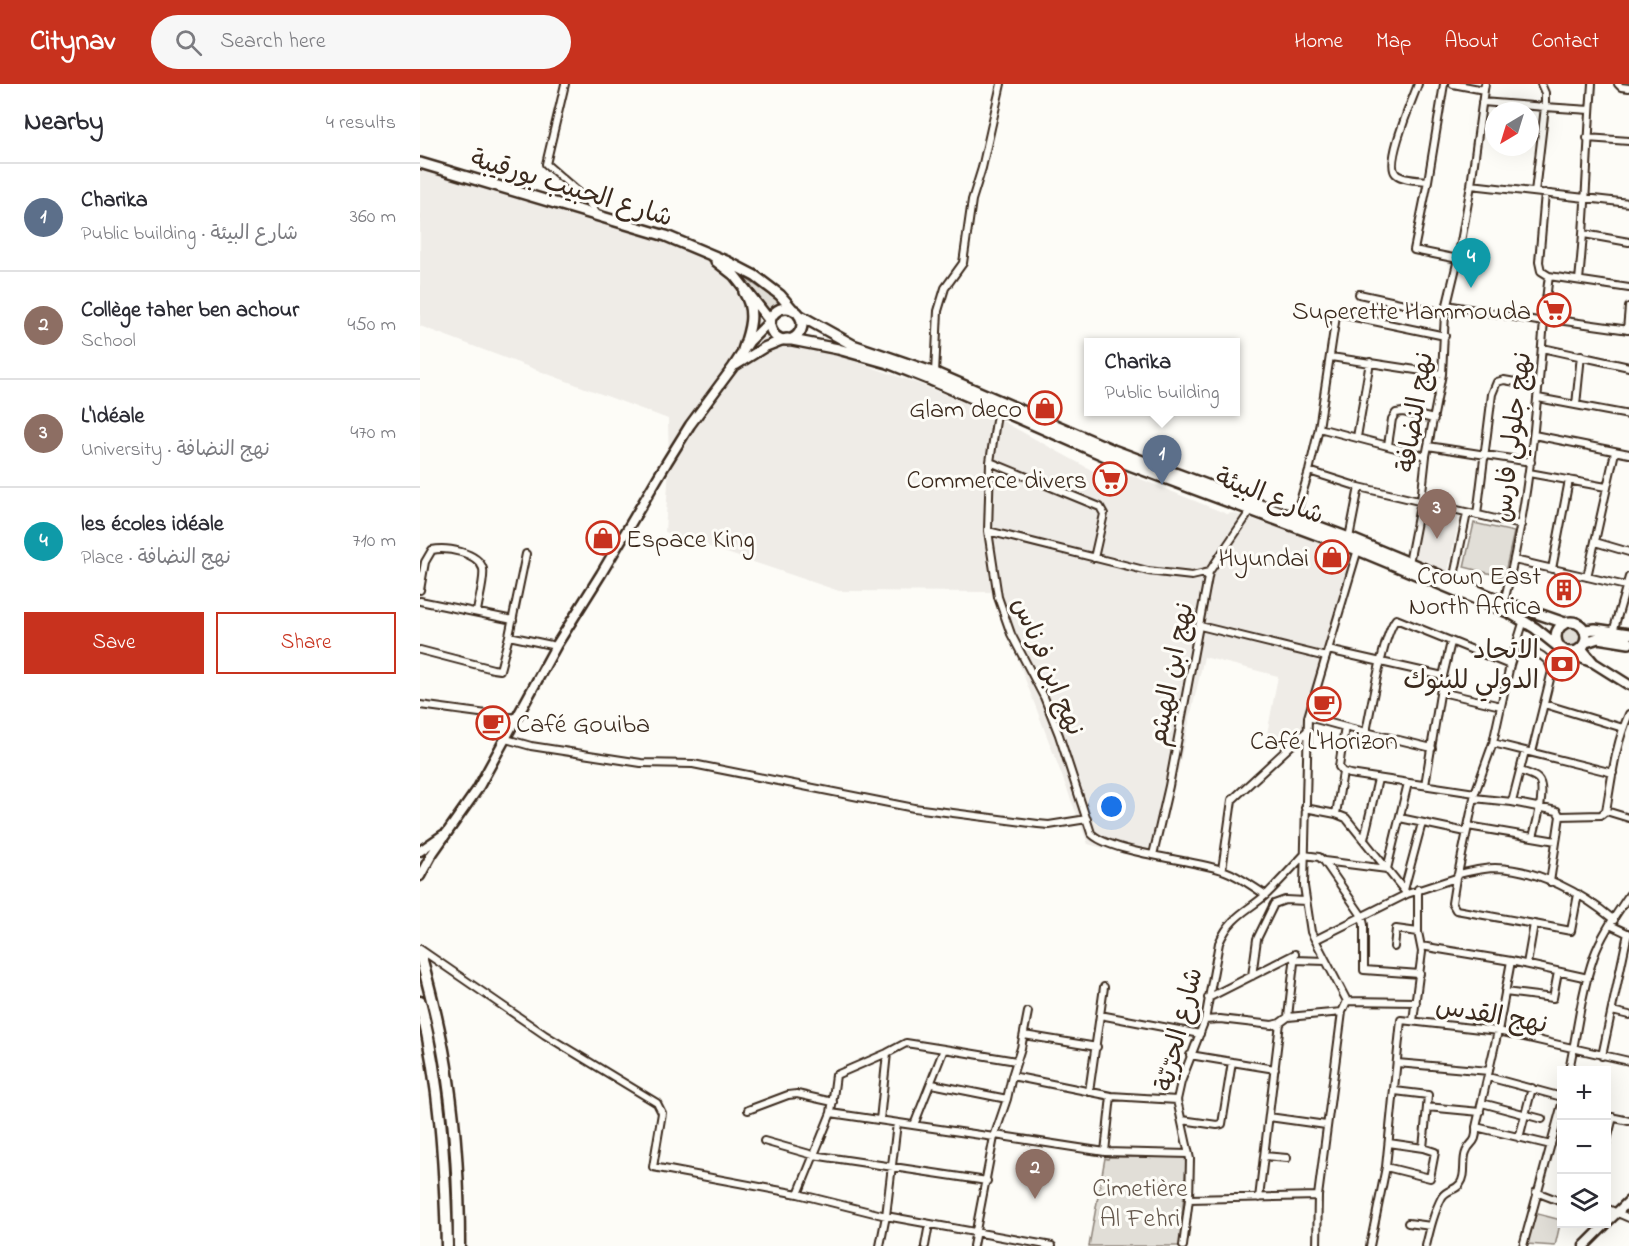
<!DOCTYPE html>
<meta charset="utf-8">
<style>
body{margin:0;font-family:"Indie Flower","Playpen Sans Arabic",sans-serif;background:#f7f7f7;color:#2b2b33}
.controls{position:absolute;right:18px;bottom:18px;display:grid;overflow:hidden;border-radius:0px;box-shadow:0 6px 24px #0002}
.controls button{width:54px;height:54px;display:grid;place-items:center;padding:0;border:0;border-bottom:2px solid #e1e1e2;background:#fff;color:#2b2b33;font:30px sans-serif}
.compass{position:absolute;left:1065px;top:18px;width:54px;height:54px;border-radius:50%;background:#fff;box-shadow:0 6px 24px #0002;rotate:218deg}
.you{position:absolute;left:692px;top:723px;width:21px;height:21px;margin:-15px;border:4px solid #fff;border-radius:50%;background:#1a73e8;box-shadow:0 0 0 9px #1a73e833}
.badge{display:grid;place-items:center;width:39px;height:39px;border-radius:50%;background:#c8321e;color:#fff;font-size:20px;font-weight:700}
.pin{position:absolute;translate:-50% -50px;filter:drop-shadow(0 2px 3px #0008)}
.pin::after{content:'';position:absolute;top:32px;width:21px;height:18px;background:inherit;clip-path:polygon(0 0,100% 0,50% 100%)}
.popup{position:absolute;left:664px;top:254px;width:156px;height:78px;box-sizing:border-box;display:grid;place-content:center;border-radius:0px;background:#fff;filter:drop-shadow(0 2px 4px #0005);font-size:20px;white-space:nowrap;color:#7c7c81}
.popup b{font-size:22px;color:#2b2b33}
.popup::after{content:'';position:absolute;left:50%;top:100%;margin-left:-12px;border:12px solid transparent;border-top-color:#fff}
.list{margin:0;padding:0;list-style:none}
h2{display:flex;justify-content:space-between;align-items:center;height:78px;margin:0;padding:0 24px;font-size:26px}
h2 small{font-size:20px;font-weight:400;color:#7c7c81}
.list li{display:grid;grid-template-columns:39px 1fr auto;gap:18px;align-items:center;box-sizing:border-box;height:108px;padding:0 24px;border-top:2px solid #e1e1e2}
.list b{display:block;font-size:22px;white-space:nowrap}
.list p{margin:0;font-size:20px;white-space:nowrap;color:#7c7c81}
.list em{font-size:20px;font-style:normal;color:#7c7c81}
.actions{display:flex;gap:12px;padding:18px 24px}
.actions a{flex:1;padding:14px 0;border:2px solid #c8321e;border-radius:0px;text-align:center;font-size:21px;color:#c8321e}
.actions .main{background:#c8321e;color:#fff}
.icon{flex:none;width:33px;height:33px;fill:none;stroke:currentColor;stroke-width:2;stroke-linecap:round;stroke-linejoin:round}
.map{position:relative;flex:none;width:1209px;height:1162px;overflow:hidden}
header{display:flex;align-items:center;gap:36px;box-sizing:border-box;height:84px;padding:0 30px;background:#c8321e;color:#fff}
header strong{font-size:28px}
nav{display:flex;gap:33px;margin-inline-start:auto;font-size:21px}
.search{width:420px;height:54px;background:#f7f7f7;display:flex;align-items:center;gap:15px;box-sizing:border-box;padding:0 21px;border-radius:33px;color:#7c7c81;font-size:22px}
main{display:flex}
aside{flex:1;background:#fff}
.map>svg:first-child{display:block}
.built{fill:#efece7}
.green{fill:#e1ded7;stroke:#8e847a;stroke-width:1.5}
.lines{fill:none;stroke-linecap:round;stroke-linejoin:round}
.street-casing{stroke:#3b2a1e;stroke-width:10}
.secondary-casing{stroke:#3b2a1e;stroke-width:13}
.primary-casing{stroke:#3b2a1e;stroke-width:14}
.highway-casing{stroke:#3b2a1e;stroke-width:15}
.street{stroke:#fdfcf7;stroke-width:6}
.secondary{stroke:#fdfcf7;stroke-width:8}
.primary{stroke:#fdfcf7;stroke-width:9}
.highway{stroke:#fdfcf7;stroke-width:10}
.labels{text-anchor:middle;stroke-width:6;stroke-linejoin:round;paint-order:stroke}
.street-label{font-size:26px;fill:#3b2a1e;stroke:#fdfcf7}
.poi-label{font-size:26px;fill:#3b2a1e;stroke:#fdfcf7;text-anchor:end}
.park-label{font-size:26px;fill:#64574c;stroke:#fdfcf7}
</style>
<header>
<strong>Citynav</strong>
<div class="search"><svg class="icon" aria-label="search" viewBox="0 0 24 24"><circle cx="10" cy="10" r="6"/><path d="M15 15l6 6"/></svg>Search here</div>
<nav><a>Home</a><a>Map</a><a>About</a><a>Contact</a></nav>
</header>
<main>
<aside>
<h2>Nearby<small>4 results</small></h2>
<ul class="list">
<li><span class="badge" style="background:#5c6f8a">1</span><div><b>Charika</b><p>Public building · شارع البيئة</p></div><em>360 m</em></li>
<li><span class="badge" style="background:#8d6e63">2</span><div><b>Collège taher ben achour</b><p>School</p></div><em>450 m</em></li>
<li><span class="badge" style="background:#8d6e63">3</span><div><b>L'Idéale</b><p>University · نهج النضافة</p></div><em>470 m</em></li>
<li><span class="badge" style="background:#0f9aa8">4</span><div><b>les écoles idéale</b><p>Place · نهج النضافة</p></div><em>710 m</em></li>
</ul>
<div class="actions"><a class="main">Save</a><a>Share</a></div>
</aside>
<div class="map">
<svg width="1209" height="1162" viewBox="0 0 1209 1162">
<rect width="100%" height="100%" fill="#fdfcf7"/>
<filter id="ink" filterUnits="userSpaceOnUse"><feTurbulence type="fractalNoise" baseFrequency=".0167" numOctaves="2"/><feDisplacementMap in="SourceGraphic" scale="12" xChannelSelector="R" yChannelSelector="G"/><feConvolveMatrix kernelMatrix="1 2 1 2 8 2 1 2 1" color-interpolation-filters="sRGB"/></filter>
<g filter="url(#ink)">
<path class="built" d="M0,85L285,171L323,211L355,261L406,267L502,301L566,328L697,400L701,387L807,430L813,429L937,469L883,654L847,650L858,592L784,573L737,778L668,760L572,508L419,507L245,448L249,383L248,335L0,242Z
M1009,426L1037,432L1039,436L1028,487L1023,488L996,477L994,474L1005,427Z"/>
<path class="green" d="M316,188L362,219L355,222L346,231L332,207Z
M1054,439L1094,448L1084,493L1044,483Z
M1141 553a11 11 0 1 1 22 0a11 11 0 1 1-22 0Z
M689,1073H765L766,1081L760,1162H669L685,1074L688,1075Z
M1114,1129L1141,1136L1135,1162L1107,1160Z"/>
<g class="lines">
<defs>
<path id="street" d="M145,0L126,80L164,113L178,131
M998,0C993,15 964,79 976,90C982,96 1000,96 1008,97
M1024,0L1008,97L994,166L1038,175
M1033,0L1064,6L1065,0
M1121,0L1125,9V23L1170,26
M1198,0L1201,3L1209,4
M1062,18L1125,23L1115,108
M1167,54L1209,57
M1051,101L1209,119
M1125,109L1119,178L1121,187L1129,192L1209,204
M1164,150L1209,158
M1159,196C1166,131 1167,65 1172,0
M939,210L1025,229
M1027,221L1123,238
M1123,234L1209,246
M1207,246L1209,223
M1122,264L1209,283
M911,273L1022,290
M515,289L518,227L525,204L543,179L552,116L562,84L581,0
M1118,314L1209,331
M1156,321L1161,271
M578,323L570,378L568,447L578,513L591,550L624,613L639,651L671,749C688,769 777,776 805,787C819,792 833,803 846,811
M899,344L1006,372
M1114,351L1209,370
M937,353L950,278
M968,361L972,335L976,329L983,328L1014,335
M1008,362L1111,378
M570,378L680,423L684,430L674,474
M889,387L939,403L1101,441
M1109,389L1186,403
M1057,431L1072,310L1077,298L1084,296L1119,302
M875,434L889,387L899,344L916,232L920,230L1025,252
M568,447L728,487L772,492L789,488
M929,454L939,403
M1175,458L1209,468
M1094,476L1206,502
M989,479L1001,417L1006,372L1022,290L1025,229L1038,175L1051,101L1064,6
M1132,485L1149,396
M1167,493L1195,368
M1033,497L1047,429
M0,506L5,478L12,466C26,463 58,468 63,485C65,495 58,518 57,528
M0,517L93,536
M1084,518C1101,451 1111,383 1117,315C1122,274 1123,233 1129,192
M780,542L906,573
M1193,548L1209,493
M89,552L136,562
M1097,561C1111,567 1129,570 1132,587L1112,668
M0,566L73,585L80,586L89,552L106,470
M908,566L1023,592
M1021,608L1081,622
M1124,620L1203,644
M0,621L97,634
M888,633L925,643
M946,648C951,624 963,551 976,535L1090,581
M86,655L111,662L221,679L273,680L494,724L618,740L629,741L667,735
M1073,659L1193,689
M1012,664L925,643L919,683L923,688L930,690L1055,709
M1100,687C1106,689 1114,691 1118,695C1127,704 1116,741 1113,753
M1005,701L1023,592L1031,558
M1054,714L1092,718L1137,727L1140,732
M1092,718L1105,667
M885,724L916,730L926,734L987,810
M1186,727L1209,734
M916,730L923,688
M980,734L1046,748
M1048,742L1136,757
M944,755L958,695
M733,771L749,702L789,488L831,426
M904,777L942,832L944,841V886L1000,890
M802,786L812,716L888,646
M1038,790L1055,709L1073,659L1090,581L1104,536
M1036,794L1032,819L1036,826L1114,840L1107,880
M1130,798L1140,732L1181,731L1186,727C1192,694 1195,661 1209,630
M984,806L1002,739
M1114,840L1151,847L1158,810
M1190,841L1209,850
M895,856L987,810L1036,794L1038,790C1050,788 1062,784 1075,784C1118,785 1162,809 1194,836
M1001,862L1091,877L1168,894
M974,863L976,845L998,848
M0,865L125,951L237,1019L242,1029L233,1083L378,1110L466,1132L632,1162
M874,876L906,877
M832,892L837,855L854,820L865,816L886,817
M1085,908L1133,914L1138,888
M788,914L875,870
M927,917L891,848L884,802L888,633L938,465
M1192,927L1209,931
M680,931L780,950
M868,933L875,870
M785,936L800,935L852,941L860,939L868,933L922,928L927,917L996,918
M993,937L1002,868L998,848V805
M604,951L677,963
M770,971L812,978
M1182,972L1208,849
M977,979L1069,987
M1149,986C1157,949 1161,909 1174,872C1182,850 1196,831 1209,811
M592,992L601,964L608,928
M1068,993L1142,1013
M512,1000L587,1015
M975,1007L1008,1011L1007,1023
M669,1008L684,903
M1062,1019L1122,1035
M328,1026L368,1011L377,1010L413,1018
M411,1029L574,1053
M1186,1032L1209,1037
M849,1033L906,1041
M460,1036L467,969
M762,1036L797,1041L802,1040L812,978L855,985
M494,1041L524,965L596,977
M1056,1043L1131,1061
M575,1051L685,1068L769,1070
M1099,1054L1112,1004
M344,1057L393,1071L567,1097
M1186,1060L1193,1033
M1003,1064L1007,1023L1060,1028
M685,1068L691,1012
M844,1072L867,1074
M966,1083L1010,1094L1015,1068L1003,1064L969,1059
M1116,1108L1142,1118
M378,1110L411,1029L416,991L467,969L486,959L524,965
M839,1114L860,939
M769,1115L898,1112
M1186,1124L1209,1134
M988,1139L1011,1142
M460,1162L466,1132L477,1039
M505,1162L509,1140
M553,1162L574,1053L587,1015L592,992L691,1012L757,1016
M763,1162L769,1115L770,1075L757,1016L761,998L785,936L799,859C812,830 827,828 848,809C860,797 872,784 884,771L899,773L904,777L967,785L988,699
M897,1162L898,1112L922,928
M950,1162L966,1083L981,936L1078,947L1209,977
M1006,1162C1010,1145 1014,1128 1022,1113C1027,1105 1035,1107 1040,1100C1047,1091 1042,1078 1046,1068C1050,1057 1057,1061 1056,1043L1078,947L1091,877
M1103,1162L1142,1020"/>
<path id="secondary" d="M316,281L345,263L365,255
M1163,562V566L1174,579L1209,601
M1146,568L1171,578
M0,767L23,751
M0,792L12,770L57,706L136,562L181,490L247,378L270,341L313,283L329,258L350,237
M1186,1139L1209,1117
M1164,1162L1186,1140"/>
<path id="primary" d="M0,79L246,152L308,178L335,192L360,211L373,226
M296,177L314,191L350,237
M350 240a16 16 0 1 1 32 0a16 16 0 1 1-32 0Z
M379,231L433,261L515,289L693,366L929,454L1084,518L1145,539
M367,255L418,265L468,279L511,296L688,373L938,466L1090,529L1115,544L1140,564
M323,266C330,246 336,227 324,208
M1136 553a15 15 0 1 1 30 0a15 15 0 1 1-30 0Z
M1164,546L1175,545L1209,550
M1166,558L1178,554L1209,559"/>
<path id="highway" d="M0,869C11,911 22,953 28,996C36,1050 39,1107 39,1162
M0,918C20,997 25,1080 27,1162"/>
</defs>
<use href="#street" class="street-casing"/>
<use href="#secondary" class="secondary-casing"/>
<use href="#primary" class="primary-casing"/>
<use href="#highway" class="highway-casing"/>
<use href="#street" class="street"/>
<use href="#secondary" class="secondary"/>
<use href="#primary" class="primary"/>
<use href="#highway" class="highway"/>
</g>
</g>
<defs>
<symbol id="supermarket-ring" viewBox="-11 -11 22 22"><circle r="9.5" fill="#fdfcf7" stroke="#c8321e" stroke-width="1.5"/><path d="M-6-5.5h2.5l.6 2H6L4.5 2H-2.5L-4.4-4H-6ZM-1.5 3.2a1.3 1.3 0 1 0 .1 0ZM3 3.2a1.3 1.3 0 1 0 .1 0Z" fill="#c8321e"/></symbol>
<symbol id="shop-ring" viewBox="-11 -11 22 22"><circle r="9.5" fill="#fdfcf7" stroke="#c8321e" stroke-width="1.5"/><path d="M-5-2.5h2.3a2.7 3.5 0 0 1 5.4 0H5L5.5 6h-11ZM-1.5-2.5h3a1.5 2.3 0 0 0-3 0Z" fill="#c8321e"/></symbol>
<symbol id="building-ring" viewBox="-11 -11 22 22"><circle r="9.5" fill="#fdfcf7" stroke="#c8321e" stroke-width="1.5"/><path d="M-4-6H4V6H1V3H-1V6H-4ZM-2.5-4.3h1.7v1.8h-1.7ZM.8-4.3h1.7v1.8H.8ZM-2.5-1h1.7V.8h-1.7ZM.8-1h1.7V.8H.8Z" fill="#c8321e"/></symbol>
<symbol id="bank-ring" viewBox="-11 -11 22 22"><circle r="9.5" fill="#fdfcf7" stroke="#c8321e" stroke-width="1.5"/><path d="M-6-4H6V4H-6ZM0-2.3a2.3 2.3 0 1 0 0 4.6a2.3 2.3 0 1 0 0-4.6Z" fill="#c8321e"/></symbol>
<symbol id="cafe-ring" viewBox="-11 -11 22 22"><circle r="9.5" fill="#fdfcf7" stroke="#c8321e" stroke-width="1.5"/><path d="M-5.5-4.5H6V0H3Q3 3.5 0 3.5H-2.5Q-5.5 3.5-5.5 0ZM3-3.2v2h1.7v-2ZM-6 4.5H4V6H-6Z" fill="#c8321e"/></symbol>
</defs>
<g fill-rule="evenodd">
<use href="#supermarket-ring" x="1115" y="207" width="38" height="38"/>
<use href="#shop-ring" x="606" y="305" width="38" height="38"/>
<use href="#supermarket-ring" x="671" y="376" width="38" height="38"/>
<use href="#shop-ring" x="164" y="435" width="38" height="38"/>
<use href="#shop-ring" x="893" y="454" width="38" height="38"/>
<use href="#building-ring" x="1125" y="487" width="38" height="38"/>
<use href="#bank-ring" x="1123" y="561" width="38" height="38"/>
<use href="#cafe-ring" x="885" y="601" width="38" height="38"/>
<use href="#cafe-ring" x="54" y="620" width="38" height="38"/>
</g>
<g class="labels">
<g class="street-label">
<text transform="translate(152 103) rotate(17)" y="9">شارع الحبيب بورقيبة</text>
<text transform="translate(994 328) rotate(-81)" y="9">نهج النضافة</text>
<text transform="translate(1091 353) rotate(-83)" y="9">نهج جلولي فارس</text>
<text transform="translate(850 411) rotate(21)" y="9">شارع البيئة</text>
<text transform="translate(629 582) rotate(67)" y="9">نهج ابن فرناس</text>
<text transform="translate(750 590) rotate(-79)" y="9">نهج ابن الهيثم</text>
<text transform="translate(1072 930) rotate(10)" y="9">نهج القدس</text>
<text transform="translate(758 945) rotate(-76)" y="9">شارع الحرّيّة</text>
</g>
<g class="poi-label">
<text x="1111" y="235">Superette Hammouda</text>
<text x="602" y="333">Glam deco</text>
<text x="667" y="404">Commerce divers</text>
<text x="206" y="463" text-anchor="start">Espace King</text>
<text x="889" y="482">Hyundai</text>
<text x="1121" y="500">Crown East<tspan x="1121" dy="30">North Africa</tspan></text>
<text x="1119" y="574">الاتحاد<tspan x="1119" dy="30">الدولي للبنوك</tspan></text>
<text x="96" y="648" text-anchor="start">Café Gouiba</text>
<text x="904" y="665" text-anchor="middle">Café L'Horizon</text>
</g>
<g class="park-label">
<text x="720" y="1112">Cimetière<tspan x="720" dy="30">Al Fehri</tspan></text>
</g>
</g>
</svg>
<div class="controls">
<button>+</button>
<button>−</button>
<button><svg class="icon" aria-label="layers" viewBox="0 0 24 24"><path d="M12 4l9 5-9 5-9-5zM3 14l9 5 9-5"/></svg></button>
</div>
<svg class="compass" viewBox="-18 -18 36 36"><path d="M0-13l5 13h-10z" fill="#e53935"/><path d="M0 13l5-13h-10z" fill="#7c7c81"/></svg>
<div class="you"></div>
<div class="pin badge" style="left:742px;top:401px;background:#5c6f8a">1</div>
<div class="popup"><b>Charika</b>Public building</div>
<div class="pin badge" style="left:615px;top:1115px;background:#8d6e63">2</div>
<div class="pin badge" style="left:1017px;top:455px;background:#8d6e63">3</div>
<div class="pin badge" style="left:1051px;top:204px;background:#0f9aa8">4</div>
</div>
</main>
